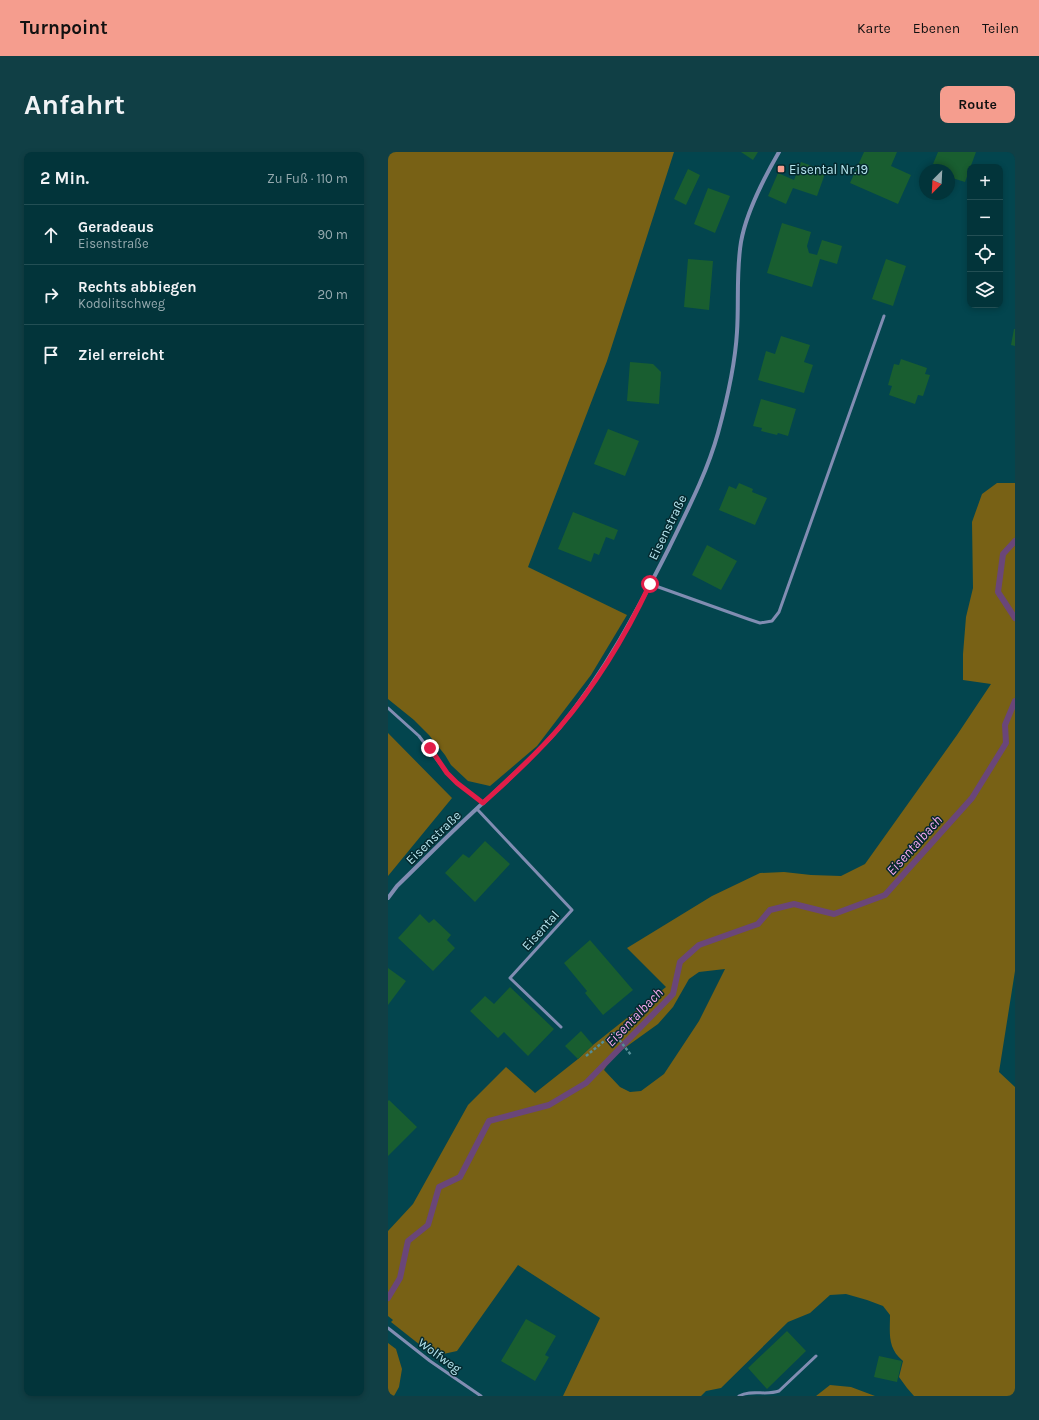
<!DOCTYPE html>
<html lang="de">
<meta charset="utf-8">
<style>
body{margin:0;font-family:Karla,sans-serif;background:#103f45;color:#f1f3f6}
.controls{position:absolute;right:12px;top:12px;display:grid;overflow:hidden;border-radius:8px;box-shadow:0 2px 6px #0003}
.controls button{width:36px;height:36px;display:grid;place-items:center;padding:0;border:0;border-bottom:1px solid #234f54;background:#02343a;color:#f1f3f6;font:20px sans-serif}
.compass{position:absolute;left:531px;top:12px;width:36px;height:36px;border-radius:50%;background:#02343a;box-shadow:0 2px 6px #0003;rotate:204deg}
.stop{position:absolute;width:12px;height:12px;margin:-9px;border:3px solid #e11d48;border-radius:50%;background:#fff}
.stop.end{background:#e11d48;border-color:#fff;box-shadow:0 1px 4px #0008}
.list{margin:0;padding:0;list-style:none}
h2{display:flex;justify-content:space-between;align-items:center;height:52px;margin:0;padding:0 16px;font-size:17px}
h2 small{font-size:13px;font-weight:400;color:#96aaaf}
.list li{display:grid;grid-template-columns:26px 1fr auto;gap:12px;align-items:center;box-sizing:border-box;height:60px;padding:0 16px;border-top:1px solid #234f54}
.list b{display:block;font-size:15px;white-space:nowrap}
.list p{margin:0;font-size:13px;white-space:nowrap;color:#96aaaf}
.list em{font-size:13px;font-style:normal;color:#96aaaf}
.icon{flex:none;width:22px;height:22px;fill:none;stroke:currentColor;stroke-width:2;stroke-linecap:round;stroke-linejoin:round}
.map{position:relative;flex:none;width:627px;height:1244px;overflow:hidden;border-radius:8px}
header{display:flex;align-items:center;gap:24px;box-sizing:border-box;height:56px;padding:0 20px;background:#f59d8e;color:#111}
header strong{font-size:19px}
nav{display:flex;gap:22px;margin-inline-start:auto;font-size:14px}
.intro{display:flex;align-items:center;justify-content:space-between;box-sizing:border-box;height:96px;padding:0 24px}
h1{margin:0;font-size:28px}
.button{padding:10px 18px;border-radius:8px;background:#f59d8e;color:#111;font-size:14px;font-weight:700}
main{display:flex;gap:24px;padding:0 24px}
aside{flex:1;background:#02343a;border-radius:8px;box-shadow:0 2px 6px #0003}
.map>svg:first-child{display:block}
.green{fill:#786115;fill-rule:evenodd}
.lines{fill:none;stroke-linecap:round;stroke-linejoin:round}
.stream{stroke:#6a4679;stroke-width:6}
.building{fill:#195e30}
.path{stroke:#548e97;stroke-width:2.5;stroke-dasharray:3 2;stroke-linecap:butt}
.lane{stroke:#818db2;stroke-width:3}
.street{stroke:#818db2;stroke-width:4}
.route{stroke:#e11d48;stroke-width:5}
.poi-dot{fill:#f59d8e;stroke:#05292f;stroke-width:1.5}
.labels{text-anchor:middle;stroke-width:3;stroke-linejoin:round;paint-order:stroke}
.poi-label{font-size:13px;fill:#b6e6ef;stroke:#05292f;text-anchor:start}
.street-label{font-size:13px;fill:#b6e6ef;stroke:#05292f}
.water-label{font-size:14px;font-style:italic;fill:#f5a8ed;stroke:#05292f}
</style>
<header>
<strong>Turnpoint</strong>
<nav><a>Karte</a><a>Ebenen</a><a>Teilen</a></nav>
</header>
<div class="intro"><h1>Anfahrt</h1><a class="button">Route</a></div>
<main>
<aside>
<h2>2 Min.<small>Zu Fuß · 110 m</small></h2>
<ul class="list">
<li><svg class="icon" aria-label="ahead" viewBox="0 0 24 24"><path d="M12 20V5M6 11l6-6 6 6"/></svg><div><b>Geradeaus</b><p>Eisenstraße</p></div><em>90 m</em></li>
<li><svg class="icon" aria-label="right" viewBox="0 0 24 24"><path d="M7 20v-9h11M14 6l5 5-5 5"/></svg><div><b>Rechts abbiegen</b><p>Kodolitschweg</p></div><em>20 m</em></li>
<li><svg class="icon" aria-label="arrive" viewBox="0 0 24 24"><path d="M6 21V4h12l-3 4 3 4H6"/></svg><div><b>Ziel erreicht</b></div></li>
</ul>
</aside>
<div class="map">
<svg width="627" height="1244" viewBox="0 0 627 1244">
<rect width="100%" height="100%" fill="#03454e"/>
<path class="green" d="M0,0H286L219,209L140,415L239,463L203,523L149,594L102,634L80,629L63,613L57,603L41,583L26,568L0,547Z
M609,331H627V819L611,920L627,935V1244H526L519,1236L511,1225L515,1209C499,1196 502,1181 502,1163L495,1154L479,1148L458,1142L442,1143L422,1161L400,1170L333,1236L318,1239L313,1244H175L212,1166L130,1113L69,1199L46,1204L3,1170L5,1168L0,1164V1079L25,1052L80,953L118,915L147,941L190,907L205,893L278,835L239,796L324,744L372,721L396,720L423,723L453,724L477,712L569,583L603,532L575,528V502L578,465L585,436L584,370L594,342ZM337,817L311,869L276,922L253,939L242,940L232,935L216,918L224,905L270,872L285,855L301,827L311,820Z
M0,581L64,646L0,724Z
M0,1191L8,1197L14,1217L11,1235L6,1244H0Z
M442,1233L463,1235L487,1244H428Z"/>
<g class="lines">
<path class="stream" d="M627,389L615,402L610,440L627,466
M0,1146L12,1126L20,1089L40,1073L51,1035L72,1025L101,969L161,953L198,931L285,842L292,810L311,793L370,772L382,758L406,752L446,762L497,743L584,646L618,591L617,573L627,549"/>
</g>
<path class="building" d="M353,0H370L365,8Z
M476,0H509L503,14L523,23L510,52L462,31Z
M550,0H588L577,30L561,25V18L545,12Z
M413,10L438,19L429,44L405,36L398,52L380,44L390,21L406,28Z
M300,17L312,23L298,53L286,47Z
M320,36L342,44L327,81L306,72Z
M394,71L423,80L419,94L421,101L429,103L434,88L454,94L449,112L432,107L424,135L379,121Z
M300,107L325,109L321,158L296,155Z
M498,107L518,114L505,154L484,147Z
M626,177H627V194L623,193Z
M393,184L422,193L416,210L425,213L416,241L370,228L378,199L387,202Z
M513,207L539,216L537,222L542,223L535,244L530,243L527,252L501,243L504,234L500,233L506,212L511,213Z
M242,210L265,212L273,220L271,252L239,249Z
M373,247L408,257L400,284L390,281L389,283L373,279L374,276L365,274Z
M220,277L251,289L237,324L206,312Z
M351,331L365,337L364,340L379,346L367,373L331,358L341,334L348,337Z
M185,360L230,378L226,388L218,385L211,403L206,401L203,410L170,397Z
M319,393L349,409L333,438L304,423Z
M97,689L122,712L87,750L57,721L75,702L81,706Z
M32,762L41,771L46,767L63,783L59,788L67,796L45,819L10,786Z
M202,788L245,838L215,863L197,841L199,839L176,811Z
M0,816L18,829L0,853Z
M122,835L166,877L140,904L116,880L110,886L82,859L97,844L106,852Z
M193,879L205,893L190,907L177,894Z
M1,948L29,975L0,1004V949Z
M138,1167L168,1184L157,1203L161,1205L147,1229L113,1209Z
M399,1179L418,1199L379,1237L360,1216Z
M491,1204L514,1209L509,1230L486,1225Z"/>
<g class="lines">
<path class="path" d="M198,904L226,881L243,903"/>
<path class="lane" d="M262,432L360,467L372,471L384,469L391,460L496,164
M0,556L31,584L59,621L69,631L95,651
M89,657L184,758L122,826L173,875
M0,1176L42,1209L93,1244
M351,1244C363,1237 378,1244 391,1239L428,1204"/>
<path class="street" d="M0,746L9,734C38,706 66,677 96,650C122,626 149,602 172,575C217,520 249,459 281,396C299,359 319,321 330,281C339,248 347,215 349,180C351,151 348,120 353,90C358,61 376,26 391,0"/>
</g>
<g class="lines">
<path class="route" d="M42,596L59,621L69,631L95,651C121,627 148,603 171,576C208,533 238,483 262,432"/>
</g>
<rect class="poi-dot" x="389" y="13" width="8" height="8" rx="2"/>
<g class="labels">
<g class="poi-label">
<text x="401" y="22">Eisental Nr.19</text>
</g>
<g class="street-label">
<text transform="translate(279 375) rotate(-64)" y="5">Eisenstraße</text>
<text transform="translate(45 685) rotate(-44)" y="5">Eisenstraße</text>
<text transform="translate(152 778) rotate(-48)" y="5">Eisental</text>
<text transform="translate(52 1203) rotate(36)" y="5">Wolfweg</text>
</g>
<g class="water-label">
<text transform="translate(526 693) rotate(-48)" y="5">Eisentalbach</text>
<text transform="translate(246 865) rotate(-46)" y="5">Eisentalbach</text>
</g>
</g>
</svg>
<div class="controls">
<button>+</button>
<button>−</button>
<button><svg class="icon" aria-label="locate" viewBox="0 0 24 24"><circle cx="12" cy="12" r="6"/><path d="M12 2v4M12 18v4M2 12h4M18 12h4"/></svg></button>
<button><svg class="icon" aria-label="layers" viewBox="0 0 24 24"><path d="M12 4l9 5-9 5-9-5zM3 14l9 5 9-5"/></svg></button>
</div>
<svg class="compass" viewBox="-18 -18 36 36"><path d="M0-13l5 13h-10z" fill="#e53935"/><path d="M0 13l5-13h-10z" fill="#96aaaf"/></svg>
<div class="stop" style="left:262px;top:432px"></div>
<div class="stop end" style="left:42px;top:596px"></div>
</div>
</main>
